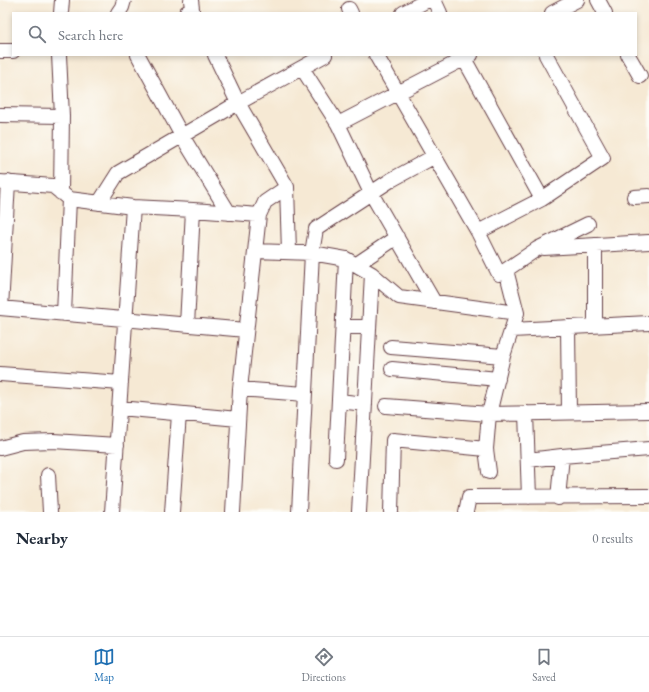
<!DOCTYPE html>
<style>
body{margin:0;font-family:"EB Garamond",serif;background:#f6f6f7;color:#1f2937}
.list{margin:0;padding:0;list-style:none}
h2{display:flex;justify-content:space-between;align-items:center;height:52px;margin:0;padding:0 16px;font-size:17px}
h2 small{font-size:13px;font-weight:400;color:#747a83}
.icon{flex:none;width:22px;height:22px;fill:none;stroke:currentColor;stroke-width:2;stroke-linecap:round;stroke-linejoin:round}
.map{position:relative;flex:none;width:649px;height:512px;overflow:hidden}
.search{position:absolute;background:#fff;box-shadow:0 2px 6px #0003;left:12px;right:12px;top:12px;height:44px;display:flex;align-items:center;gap:10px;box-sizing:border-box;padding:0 14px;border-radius:0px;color:#747a83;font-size:15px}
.sheet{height:124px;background:#fff}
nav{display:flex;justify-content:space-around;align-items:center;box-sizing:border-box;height:56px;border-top:1px solid #e0e1e3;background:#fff;font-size:11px;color:#747a83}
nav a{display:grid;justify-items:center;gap:2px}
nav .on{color:#1f6fb2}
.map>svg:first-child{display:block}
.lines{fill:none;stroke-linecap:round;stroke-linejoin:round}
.minor-casing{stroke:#643d44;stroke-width:16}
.minor{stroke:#fff;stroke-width:14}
</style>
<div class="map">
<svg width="649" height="512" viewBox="0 0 649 512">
<rect width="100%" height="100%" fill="#fdfcf7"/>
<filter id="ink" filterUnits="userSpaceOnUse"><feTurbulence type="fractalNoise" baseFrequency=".025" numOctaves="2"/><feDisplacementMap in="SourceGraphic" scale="8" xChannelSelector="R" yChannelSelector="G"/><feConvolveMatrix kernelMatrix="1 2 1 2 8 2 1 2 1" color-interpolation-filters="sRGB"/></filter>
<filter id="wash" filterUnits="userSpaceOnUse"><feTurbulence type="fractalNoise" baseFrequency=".012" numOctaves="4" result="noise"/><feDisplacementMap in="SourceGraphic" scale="16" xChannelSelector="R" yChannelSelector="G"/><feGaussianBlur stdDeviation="0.9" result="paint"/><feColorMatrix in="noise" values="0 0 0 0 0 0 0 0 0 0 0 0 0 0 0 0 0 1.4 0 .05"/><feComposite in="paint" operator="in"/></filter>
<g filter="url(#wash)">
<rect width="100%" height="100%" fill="#f6e9d4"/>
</g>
<g filter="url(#ink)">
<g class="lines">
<defs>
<path id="minor" d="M434,0L440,13
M598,0L605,13
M349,9L351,13
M61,13L62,0
M118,13L122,7L124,0
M186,13L192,9L191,0
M403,13L428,0
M552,13L577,0
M0,51H13
M59,55L62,116L61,193
M138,55L182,136L229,213
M215,55L238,103L287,187L289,252
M376,55L478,232L499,274L506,270
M462,55L542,199
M628,55L640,76
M302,68L338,124L371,193L434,302
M0,115L62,116
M338,124L471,55
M0,182L53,186L69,199L133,207L193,210L259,215
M634,197L649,196
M99,203L118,173L238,103L325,55
M478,232L542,199L603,158L546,55
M595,245V326
M544,248L649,242
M255,251L312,253L346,259L372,274L399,297L517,313
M357,264L397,237
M0,308L246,330
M1,308L8,182
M64,314L69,199
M187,325L193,210
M343,327H369
M568,327L569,412
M512,330L649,323
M391,347L503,356
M392,369L498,379
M0,374L121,383
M240,389L305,394
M339,401L365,404
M386,406L489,414L649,411
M120,408L238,419
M526,413L529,497
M0,448L23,442L53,441L117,445
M336,459L346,259
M528,460L562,456L649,449
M489,472L486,449L489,414L503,356L517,313L506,270L537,249L588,224
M48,475L50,512
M558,498L562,456
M112,512L133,207
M172,512L179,414
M233,512L240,389L259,215L265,202L287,187
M299,512L312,253L316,229L391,180L435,156
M359,512L372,274
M391,512L393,440L486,449
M466,512L469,497L649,496"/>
</defs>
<use href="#minor" class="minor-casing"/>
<use href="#minor" class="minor"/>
</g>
</g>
</svg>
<div class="search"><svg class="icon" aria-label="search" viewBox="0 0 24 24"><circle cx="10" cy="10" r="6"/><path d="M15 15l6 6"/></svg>Search here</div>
</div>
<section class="sheet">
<h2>Nearby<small>0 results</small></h2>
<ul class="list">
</ul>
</section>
<nav>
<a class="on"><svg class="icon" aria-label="map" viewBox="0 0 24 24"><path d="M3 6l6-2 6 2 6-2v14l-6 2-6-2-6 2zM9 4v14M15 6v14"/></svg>Map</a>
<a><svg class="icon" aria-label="directions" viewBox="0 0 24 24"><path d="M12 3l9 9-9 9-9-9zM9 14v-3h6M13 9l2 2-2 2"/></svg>Directions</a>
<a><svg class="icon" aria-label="saved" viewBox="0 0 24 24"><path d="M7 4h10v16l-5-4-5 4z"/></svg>Saved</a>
</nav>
